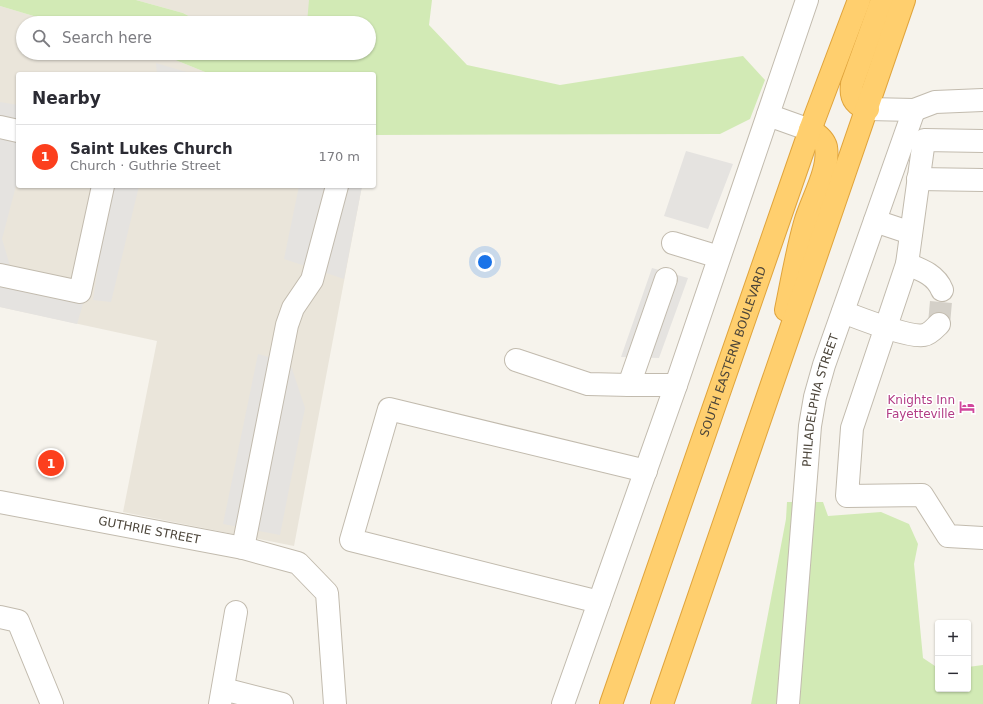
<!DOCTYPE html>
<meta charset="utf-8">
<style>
body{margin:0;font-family:"DejaVu Sans",sans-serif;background:#f2f2f3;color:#2b2b33}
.controls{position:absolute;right:12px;bottom:12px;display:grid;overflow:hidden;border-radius:4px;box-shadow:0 1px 3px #0004}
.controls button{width:36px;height:36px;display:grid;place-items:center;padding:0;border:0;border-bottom:1px solid #e1e1e2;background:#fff;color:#2b2b33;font:20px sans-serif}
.you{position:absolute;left:485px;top:262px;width:14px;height:14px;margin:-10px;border:3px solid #fff;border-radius:50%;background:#1a73e8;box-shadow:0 0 0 6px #1a73e833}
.badge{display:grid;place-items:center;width:26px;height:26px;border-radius:50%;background:#fc3f1d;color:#fff;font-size:13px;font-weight:700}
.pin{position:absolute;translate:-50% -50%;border:2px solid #fff;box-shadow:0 1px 4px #0006}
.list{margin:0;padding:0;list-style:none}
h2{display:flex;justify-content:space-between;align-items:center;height:52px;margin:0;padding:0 16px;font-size:17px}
h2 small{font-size:13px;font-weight:400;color:#7c7c81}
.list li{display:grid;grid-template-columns:26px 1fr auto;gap:12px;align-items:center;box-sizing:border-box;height:64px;padding:0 16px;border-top:1px solid #e1e1e2}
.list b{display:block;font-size:15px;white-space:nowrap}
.list p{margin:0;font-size:13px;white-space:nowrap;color:#7c7c81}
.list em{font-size:13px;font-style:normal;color:#7c7c81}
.icon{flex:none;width:22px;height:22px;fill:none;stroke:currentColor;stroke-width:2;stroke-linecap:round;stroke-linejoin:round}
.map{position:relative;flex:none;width:983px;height:704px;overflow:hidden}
.search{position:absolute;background:#fff;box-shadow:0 1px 3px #0004;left:16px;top:16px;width:360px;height:44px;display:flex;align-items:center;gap:10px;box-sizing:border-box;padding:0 14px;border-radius:22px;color:#7c7c81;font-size:15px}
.panel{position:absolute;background:#fff;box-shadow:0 1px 3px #0004;left:16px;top:72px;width:360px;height:116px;border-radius:4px}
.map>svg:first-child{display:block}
.residential{fill:#eae5da}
.green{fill:#d2eab5}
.parking{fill:#e5e3e0}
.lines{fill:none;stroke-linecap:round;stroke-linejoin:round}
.minor-tunnel{stroke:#d4d0c8;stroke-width:22;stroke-dasharray:22 11;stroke-linecap:butt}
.minor-casing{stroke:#c2bbae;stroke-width:24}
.highway-casing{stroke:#e0a43c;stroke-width:24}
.minor{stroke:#fff;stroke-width:22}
.highway{stroke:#ffcf6e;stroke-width:22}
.labels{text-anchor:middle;stroke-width:3;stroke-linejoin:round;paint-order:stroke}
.street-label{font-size:12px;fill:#4b4439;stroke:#fff}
.hotel-label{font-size:12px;fill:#b23c85;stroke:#fff;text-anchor:end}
</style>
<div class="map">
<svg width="983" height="704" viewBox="0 0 983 704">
<rect width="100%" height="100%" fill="#f6f3ec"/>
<path class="residential" d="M136,0H309V11L307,23H202L183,13Z
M0,6L57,23H23V53H158L210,74H18V186H362L294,546L123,512L157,341L0,307Z"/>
<path class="green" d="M0,0H136L183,13L202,23H57L0,6Z
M309,0H432L429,25L467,65L560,85L743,56L765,80L750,119L720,134L374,135V74H210L158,53H369V23H307Z
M787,502H823L828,516L881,512L909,524L918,544L914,564L923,658L938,668V689H968V667L983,665V704H751L786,519Z"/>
<path class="parking" d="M156,63L193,74H157Z
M0,102L18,105V178L2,239L14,279L86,294L77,324L0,307Z
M686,151L733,164L708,229L664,216Z
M110,186H139L111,302L93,300Z
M299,186H362L344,279L284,259Z
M652,268L688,278L659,358L621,357Z
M258,354L290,363L305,408L280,535L223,524Z"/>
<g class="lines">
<path class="minor-tunnel" d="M939,324L942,290"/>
<defs>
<g id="minor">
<path d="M868,109L914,110L935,102L983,100"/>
<path d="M768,115L810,130"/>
<path d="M0,127L18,131"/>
<path d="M983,141L924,140L907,264L852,428L847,496L922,495L948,536L983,538"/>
<path d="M918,179L983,180"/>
<path d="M875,221L911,233"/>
<path d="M673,243L719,257"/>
<path d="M907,264C922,270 936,275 942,290"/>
<path d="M0,275L80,292L103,186"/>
<path d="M666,279L629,385H676"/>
<path d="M843,312C859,318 909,338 924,335C930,334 935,328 939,324"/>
<path d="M516,360L588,384L629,385"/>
<path id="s1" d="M0,502L243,548L298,563L327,593L335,704"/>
<path d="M243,548L287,325L293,308L312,280L337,186"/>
<path d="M599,602L351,540L389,409L646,471"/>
<path d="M0,617L18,621L52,704"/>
<path d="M223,689L282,704"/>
<path d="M220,704L236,612"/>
<path d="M563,704L676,385L807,0"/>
<path id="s2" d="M788,704L810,426L815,397L824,365L914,110"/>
</g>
<g id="highway">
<path d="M868,109C855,105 850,98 852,84L882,0"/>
<path d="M786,310C792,281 797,251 805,223C811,201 830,170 826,147C824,139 817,134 810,130"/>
<path id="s3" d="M611,704L810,130L859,0"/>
<path d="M662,704L904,0"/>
</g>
</defs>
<use href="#minor" class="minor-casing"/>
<use href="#highway" class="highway-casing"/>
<use href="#minor" class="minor"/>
<use href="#highway" class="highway"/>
</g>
<defs>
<symbol id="hotel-bare" viewBox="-9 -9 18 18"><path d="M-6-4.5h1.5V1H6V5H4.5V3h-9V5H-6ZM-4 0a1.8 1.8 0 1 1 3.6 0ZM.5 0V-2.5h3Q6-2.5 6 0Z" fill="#d1479c" stroke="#fff" stroke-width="2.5" paint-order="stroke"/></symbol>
</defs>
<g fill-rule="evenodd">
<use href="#hotel-bare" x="956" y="396" width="22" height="22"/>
</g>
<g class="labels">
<g class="street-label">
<text dy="4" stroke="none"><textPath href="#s3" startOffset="373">SOUTH EASTERN BOULEVARD</textPath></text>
<text dy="4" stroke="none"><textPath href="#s2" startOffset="306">PHILADELPHIA STREET</textPath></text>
<text dy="4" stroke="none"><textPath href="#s1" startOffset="152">GUTHRIE STREET</textPath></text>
</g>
<g class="hotel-label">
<text x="955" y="404">Knights Inn<tspan x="955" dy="14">Fayetteville</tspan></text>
</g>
</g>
</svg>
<div class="controls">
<button>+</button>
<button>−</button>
</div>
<div class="you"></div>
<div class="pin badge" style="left:51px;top:463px">1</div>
<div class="search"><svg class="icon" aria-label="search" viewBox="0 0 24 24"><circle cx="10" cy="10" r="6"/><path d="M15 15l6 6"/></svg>Search here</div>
<section class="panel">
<h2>Nearby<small></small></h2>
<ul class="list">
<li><span class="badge">1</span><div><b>Saint Lukes Church</b><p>Church · Guthrie Street</p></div><em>170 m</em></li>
</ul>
</section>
</div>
